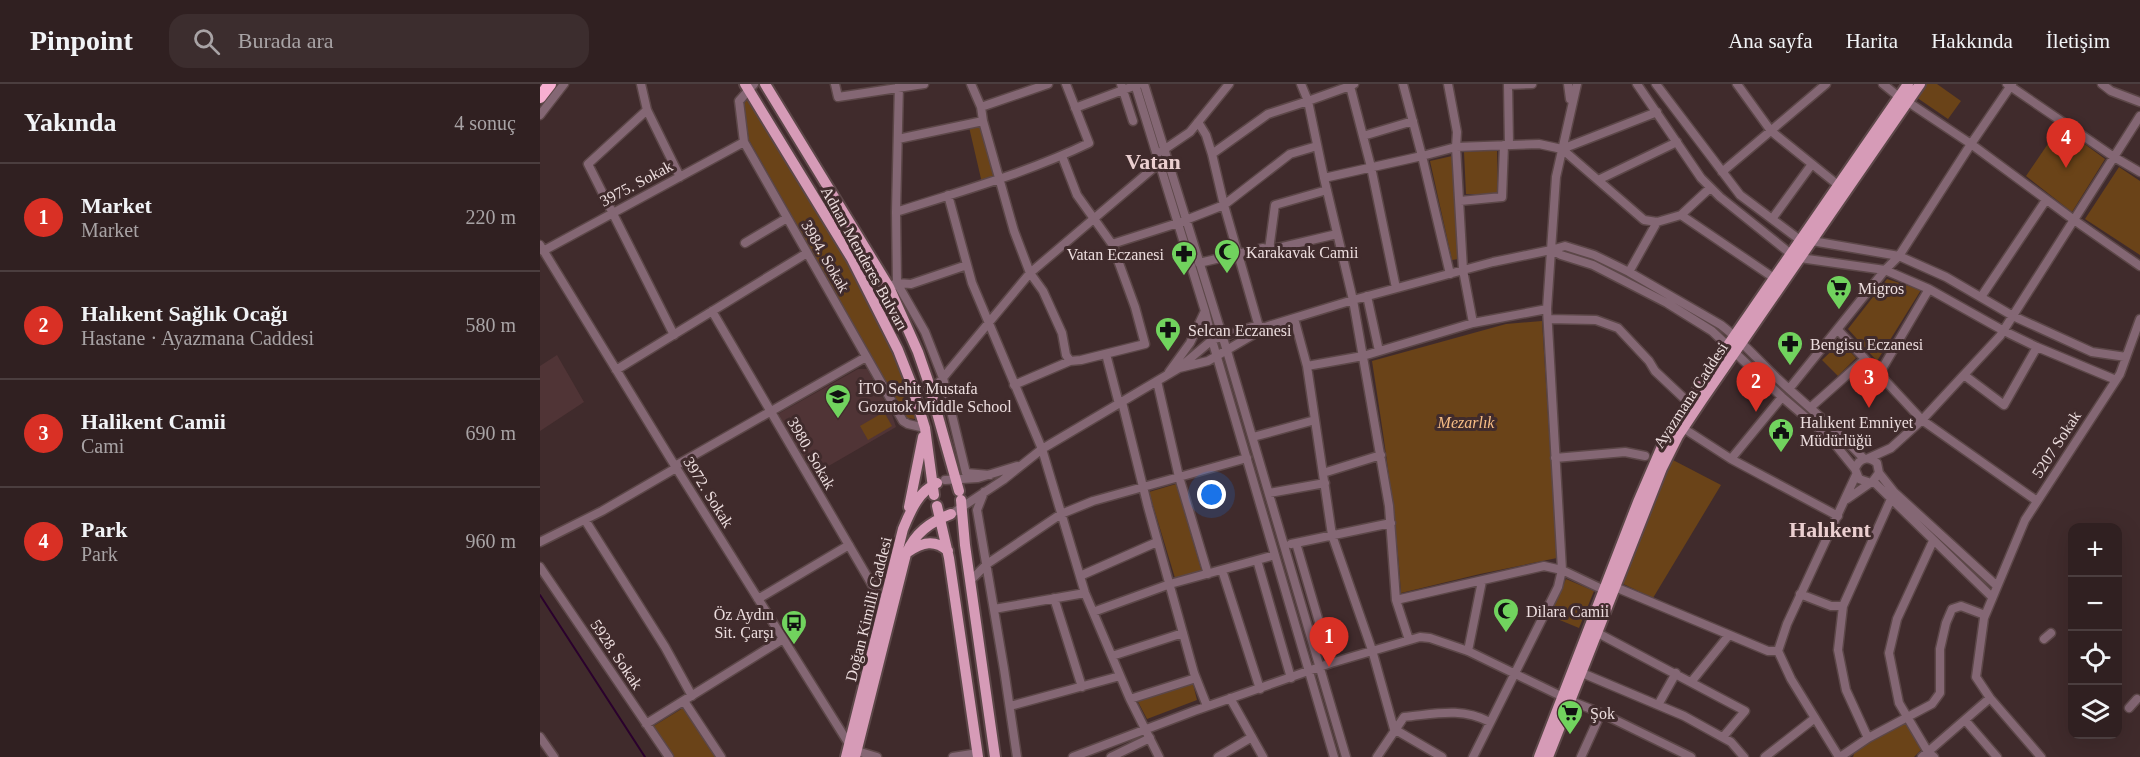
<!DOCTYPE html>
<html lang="tr">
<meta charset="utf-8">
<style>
body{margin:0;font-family:Georgia,serif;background:#3c2d2e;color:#f1f3f6}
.controls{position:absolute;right:18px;bottom:18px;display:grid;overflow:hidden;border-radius:12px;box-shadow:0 6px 24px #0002}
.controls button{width:54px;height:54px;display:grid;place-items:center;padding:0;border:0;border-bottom:2px solid #4b3e3f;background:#302021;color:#f1f3f6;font:30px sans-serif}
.you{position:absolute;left:672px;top:411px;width:21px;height:21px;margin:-15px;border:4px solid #fff;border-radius:50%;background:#1a73e8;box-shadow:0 0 0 9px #1a73e833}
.badge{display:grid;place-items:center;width:39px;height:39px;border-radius:50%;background:#d93025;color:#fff;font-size:20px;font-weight:700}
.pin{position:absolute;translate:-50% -50px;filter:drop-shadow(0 2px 3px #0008)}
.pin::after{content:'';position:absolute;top:32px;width:21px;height:18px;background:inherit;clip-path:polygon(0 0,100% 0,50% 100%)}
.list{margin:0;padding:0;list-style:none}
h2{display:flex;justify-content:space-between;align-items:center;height:78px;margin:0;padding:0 24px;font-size:26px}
h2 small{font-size:20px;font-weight:400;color:#a8a3a5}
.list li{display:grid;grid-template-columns:39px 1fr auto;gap:18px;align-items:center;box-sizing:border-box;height:108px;padding:0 24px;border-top:2px solid #4b3e3f}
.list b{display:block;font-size:22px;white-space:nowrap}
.list p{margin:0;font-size:20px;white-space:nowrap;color:#a8a3a5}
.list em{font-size:20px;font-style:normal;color:#a8a3a5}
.icon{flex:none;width:33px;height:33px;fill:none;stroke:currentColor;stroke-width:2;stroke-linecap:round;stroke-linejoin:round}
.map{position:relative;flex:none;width:1600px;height:673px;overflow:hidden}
header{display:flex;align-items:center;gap:36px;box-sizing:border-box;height:84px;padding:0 30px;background:#302021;border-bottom:2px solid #4b3e3f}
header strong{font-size:28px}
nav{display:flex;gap:33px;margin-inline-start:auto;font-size:21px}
.search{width:420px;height:54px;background:#3c2d2e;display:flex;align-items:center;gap:15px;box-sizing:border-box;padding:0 21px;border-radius:18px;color:#a8a3a5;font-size:22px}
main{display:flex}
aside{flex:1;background:#302021}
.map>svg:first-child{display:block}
.built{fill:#503436}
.green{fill:#6a4318}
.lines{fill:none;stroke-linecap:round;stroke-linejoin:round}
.stream{stroke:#2a012d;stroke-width:2}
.minor-casing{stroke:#5c4748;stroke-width:11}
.major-casing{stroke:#5c4748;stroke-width:14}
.highway-casing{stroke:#5c4748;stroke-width:15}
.minor{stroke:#846774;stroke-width:8}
.major{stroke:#d69bb7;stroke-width:10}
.highway{stroke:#f7afd1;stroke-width:12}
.labels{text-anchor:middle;stroke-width:6;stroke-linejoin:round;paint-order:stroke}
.street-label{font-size:16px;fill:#ecddde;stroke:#402b2c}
.poi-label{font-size:16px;fill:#ecddde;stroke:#402b2c;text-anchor:start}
.park-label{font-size:16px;font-style:italic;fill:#f7bd85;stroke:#402b2c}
.district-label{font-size:22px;font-weight:bold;fill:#ebcfd0;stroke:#402b2c}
</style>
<header>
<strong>Pinpoint</strong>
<div class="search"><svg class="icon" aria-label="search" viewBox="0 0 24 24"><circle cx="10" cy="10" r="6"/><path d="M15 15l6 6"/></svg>Burada ara</div>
<nav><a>Ana sayfa</a><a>Harita</a><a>Hakkında</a><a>İletişim</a></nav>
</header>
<main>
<aside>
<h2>Yakında<small>4 sonuç</small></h2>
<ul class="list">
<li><span class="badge">1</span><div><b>Market</b><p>Market</p></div><em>220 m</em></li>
<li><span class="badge">2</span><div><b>Halıkent Sağlık Ocağı</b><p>Hastane · Ayazmana Caddesi</p></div><em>580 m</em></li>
<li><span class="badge">3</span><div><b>Halikent Camii</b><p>Cami</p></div><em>690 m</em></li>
<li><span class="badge">4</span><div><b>Park</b><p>Park</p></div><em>960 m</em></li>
</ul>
</aside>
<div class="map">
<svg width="1600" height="673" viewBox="0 0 1600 673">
<rect width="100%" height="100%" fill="#402b2c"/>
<path class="built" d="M17,271L44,318L0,347V282Z
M318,285H327L351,328L356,343L273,391L238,330Z"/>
<path class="green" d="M1385,0H1397L1421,17L1408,35L1376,13Z
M207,15C270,117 343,218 375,335L366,334L209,56L204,20Z
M441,40L455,96L442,99L429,43Z
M1520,42L1565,75L1532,128L1486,92Z
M957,66L958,110H926L924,68Z
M912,72L918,175L912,176L890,77Z
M1579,83L1600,97V171L1545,135Z
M1347,195L1381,206L1337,277L1308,245Z
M1002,237L1017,474L940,490L861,509C856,431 844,354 832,277L966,240Z
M1301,258L1316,274L1298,292L1282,276Z
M344,328L352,342L328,356L320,342Z
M1131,375L1181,401L1113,514L1079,498Z
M636,400L662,488L635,494L609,408Z
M1026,495L1054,507L1039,544L1010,532Z
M653,600L657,616L607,635L597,616Z
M143,624L175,673H133L112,643Z
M1366,637L1382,665L1374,673H1313L1315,667Z"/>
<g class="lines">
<path class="stream" d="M0,511L105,673"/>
<defs>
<path id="minor" d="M101,0L107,26L140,93
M214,0L199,17L204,58L363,337L368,340L385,344
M295,0L298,13L384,0
M431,0L441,23L443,37L474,147L490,189L503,207L522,249L526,271L530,277
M581,0L593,37
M595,0L665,227L672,256L794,673
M604,0L687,267L806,673
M761,0L768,17L728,30L672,70L684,121L750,70L777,62
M814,0L810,2L831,83L856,204
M908,0L917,48L916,63L882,72L910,190
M1028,0L1030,15
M1097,0L1161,94L1180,113L1251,170
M1116,0L1200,111L1260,156
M1197,0L1231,47L1298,101
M1343,0L1359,13
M1467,0L1574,73L1600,88
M1472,0L1431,60L1534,136L1600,182
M1562,0L1571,7L1600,18
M441,23L508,0
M535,24L599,0
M107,26L48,80L134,251
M1117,28L1022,65L1104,136L1117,138L1141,131
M0,31L24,0
M658,38L666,51L672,70
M823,52L873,37
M358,55L443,37
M969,61L968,1L992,0
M622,67L650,48L689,0
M1182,88L1286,0
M784,94L768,17L810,2
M1058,96L1137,58
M1170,104L1141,131L1234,194
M408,111L432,199L502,365L545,509L590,615L619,673
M920,117L962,113L964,61
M356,128L359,0
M1232,135L1272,80
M1272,157L1359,172L1406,193L1473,232L1552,268L1586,273
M205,159L247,134
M572,160L638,139L684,121L719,243
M0,161L135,382L309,660L317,667L337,673
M729,166L735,121L787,106
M3,167L204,58
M1260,174L1345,186L1389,205L1464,247L1497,263L1576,296
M659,179L723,164L729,166L797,150
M1089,188L1117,138
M357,199L385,248L403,294L426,389L450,391
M357,199L371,200L427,181
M332,210L357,199L356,128C421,107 487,89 549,59L526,0
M827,212L839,267
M1441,213L1506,116
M172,227L338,511L347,520
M754,234L767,282L792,451L832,566L854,645L902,673
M1008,235L1056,236L1078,244L1109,277L1115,287L1149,319
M933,239L923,186L916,63L999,60L1022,65
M1298,246L1382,336L1497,417
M566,270L579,320
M767,282L823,272L933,239L1007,225
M639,284L668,277L728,242L813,216L953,178L1011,166
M76,286L267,169
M629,288L650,259L665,227
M1339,290L1389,205
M1424,291L1464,321L1497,263
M617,297L639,393L668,490
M474,301L530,277L541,276L605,260L595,223L572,160L537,111L522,72
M1249,305L1345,186L1359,172L1431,60L1368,18
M392,307L490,189L624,75
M582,318L608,423L654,589L667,622
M1271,323L1325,275
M1143,344L1191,375L1298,432
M713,353L775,336
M1015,374L1085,368L1105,372
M1329,374L1351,364L1382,336L1460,252L1600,32
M1191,375L1242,313
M135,382L326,273
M1315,385L1290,354L1242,313L1172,247L1127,219L1053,181L1021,171L1011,166L1025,162L1054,171L1089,188L1181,241C1202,257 1219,277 1238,295C1267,322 1297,346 1324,375
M783,389L841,371
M1339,389L1354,408L1457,502
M405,396L438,394L477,382
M1333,397L1452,513
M444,408L437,426L464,585L477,673
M729,409L785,399
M1307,415L1333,397L1339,389L1337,379C1328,371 1319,374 1315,385L1319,395L1328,398
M416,427L463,396L502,365L639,284L672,256L712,243H724
M45,436L125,563L152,612
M1393,457L1357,535L1349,569L1359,619L1388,668L1394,673
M0,458L62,427L136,384
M756,459L791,579
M751,460L851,439
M717,476L751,594
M0,483L129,673
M682,486L720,605
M540,492L617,458
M430,497L447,480L521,430L553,417L707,374
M1075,503L1228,567H1238
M1260,510L1291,522H1303
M514,514L542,603
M218,515L309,461
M856,516L849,422L813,216L784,94L882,72L863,0
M454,525L545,509
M553,528L630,500L735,471
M1052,546L1205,627L1183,653
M1504,555L1511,549
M869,556L856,516L1004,482L1022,486L1007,225L1016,93L1037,0
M928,567L942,497
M572,572L643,549
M1042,589L1144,632L1191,658L1204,673
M1152,597L1189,551
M690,614L723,673
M590,615L656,594
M144,617L181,673
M1031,617L1061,629L1151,673
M1118,621L1136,589
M470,622L580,592
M1589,624L1597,615
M1425,636L1457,673
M106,640L243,555
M0,653L14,673
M1328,654L1306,606L1298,566L1303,522L1351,415
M413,673L438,669
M533,673L654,627L791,579L880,553L890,554L928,567L1023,613
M571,673L610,654
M678,673L712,653
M837,673L864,633C896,630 920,623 950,638
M933,673L1018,503L1022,486L1064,506
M1041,673L1061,629
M1225,673L1275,634
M1299,673L1251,595L1238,567L1247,540L1316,391
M1300,673L1328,654L1392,620L1400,609V565L1406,539L1412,525L1421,522L1445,531
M1382,673L1450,614
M1501,673L1450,614L1436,593L1444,534L1485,436L1580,290L1600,235"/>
<path id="major" d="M205,0L312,175L358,266L371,299L385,344L394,411
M225,0L349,203L378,268L388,297L419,407
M421,416L425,461L455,673
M397,422L409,474L438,673
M369,423L383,353
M368,468C382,458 395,455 408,467
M306,673L363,445C371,426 378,408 397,399
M315,673L366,470C375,449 390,438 411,430
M999,673L1098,418L1123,360L1166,293L1368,0
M1008,673L1122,384L1138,352L1162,316L1380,0"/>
<path id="highway" d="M0,13L10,0"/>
</defs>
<use href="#minor" class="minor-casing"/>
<use href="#major" class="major-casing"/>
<use href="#highway" class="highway-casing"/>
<use href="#minor" class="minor"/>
<use href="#major" class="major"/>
<use href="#highway" class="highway"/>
</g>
<defs>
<symbol id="mosque-pin" viewBox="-11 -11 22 30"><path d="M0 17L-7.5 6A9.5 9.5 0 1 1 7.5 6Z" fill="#71d35e" stroke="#402b2c"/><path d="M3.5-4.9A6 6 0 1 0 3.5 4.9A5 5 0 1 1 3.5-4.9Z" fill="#111"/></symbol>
<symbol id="pharmacy-pin" viewBox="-11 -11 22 30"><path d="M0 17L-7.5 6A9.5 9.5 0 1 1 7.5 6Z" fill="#71d35e" stroke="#402b2c"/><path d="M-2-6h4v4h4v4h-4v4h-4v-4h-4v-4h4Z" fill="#111"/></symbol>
<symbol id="supermarket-pin" viewBox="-11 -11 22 30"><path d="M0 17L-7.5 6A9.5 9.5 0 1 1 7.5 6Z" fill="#71d35e" stroke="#402b2c"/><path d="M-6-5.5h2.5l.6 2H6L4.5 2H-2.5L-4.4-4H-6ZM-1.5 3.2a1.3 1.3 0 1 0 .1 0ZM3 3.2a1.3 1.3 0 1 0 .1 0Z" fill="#111"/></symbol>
<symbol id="school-pin" viewBox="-11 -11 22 30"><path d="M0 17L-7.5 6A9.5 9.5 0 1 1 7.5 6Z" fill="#71d35e" stroke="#402b2c"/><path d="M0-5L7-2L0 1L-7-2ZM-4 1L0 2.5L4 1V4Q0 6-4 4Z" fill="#111"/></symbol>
<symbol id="civic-pin" viewBox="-11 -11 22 30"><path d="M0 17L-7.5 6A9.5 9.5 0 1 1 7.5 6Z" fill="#71d35e" stroke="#402b2c"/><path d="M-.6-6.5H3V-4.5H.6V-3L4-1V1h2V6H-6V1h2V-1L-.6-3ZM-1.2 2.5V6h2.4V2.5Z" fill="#111"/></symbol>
<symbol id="bus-pin" viewBox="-11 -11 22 30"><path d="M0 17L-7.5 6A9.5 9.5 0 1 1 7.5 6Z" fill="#71d35e" stroke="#402b2c"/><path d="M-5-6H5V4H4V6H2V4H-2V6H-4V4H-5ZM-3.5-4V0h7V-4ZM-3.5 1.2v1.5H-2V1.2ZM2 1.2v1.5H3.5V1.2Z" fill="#111"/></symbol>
</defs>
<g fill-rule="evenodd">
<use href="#mosque-pin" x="672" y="153" width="30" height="40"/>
<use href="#pharmacy-pin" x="629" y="155" width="30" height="40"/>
<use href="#supermarket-pin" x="1284" y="189" width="30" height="40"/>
<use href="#pharmacy-pin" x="613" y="231" width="30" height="40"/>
<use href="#pharmacy-pin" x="1235" y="245" width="30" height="40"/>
<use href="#school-pin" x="283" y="298" width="30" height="40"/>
<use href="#civic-pin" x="1226" y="332" width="30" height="40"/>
<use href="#mosque-pin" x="951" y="512" width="30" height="40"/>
<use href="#bus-pin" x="239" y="524" width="30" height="40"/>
<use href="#supermarket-pin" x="1015" y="614" width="30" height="40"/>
</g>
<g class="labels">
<g class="street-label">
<text transform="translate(96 99) rotate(-28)" y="6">3975. Sokak</text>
<text transform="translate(286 172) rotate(60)" y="6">3984. Sokak</text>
<text transform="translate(325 174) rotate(61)" y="6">Adnan Menderes Bulvarı</text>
<text transform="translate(1150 311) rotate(-57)" y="6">Ayazmana Caddesi</text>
<text transform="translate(1516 360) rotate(-57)" y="6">5207 Sokak</text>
<text transform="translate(272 369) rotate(60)" y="6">3980. Sokak</text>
<text transform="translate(169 408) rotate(58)" y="6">3972. Sokak</text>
<text transform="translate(328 525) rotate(-76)" y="6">Doğan Kimilli Caddesi</text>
<text transform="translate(77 570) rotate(56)" y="6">5928. Sokak</text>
</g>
<g class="poi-label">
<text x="706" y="174">Karakavak Camii</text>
<text x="624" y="176" text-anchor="end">Vatan Eczanesi</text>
<text x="1318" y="210">Migros</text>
<text x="648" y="252">Selcan Eczanesi</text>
<text x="1270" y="266">Bengisu Eczanesi</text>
<text x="318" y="310">İTO Sehit Mustafa<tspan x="318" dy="18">Gozutok Middle School</tspan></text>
<text x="1260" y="344">Halıkent Emniyet<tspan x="1260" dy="18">Müdürlüğü</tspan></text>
<text x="986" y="533">Dilara Camii</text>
<text x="234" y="536" text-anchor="end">Öz Aydın<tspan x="234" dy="18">Sit. Çarşı</tspan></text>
<text x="1050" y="635">Şok</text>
</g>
<g class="park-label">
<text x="926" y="344">Mezarlık</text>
</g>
<g class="district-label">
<text x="613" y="85">Vatan</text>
<text x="1290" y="453">Halıkent</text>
</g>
</g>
</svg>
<div class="controls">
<button>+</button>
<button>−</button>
<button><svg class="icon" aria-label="locate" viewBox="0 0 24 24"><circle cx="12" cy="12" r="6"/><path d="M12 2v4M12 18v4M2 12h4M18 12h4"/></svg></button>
<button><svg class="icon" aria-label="layers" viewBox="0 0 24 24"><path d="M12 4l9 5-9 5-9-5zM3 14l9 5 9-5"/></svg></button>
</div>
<div class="you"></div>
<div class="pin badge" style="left:789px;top:583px">1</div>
<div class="pin badge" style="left:1216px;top:328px">2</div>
<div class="pin badge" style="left:1329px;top:324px">3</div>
<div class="pin badge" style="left:1526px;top:84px">4</div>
</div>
</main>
